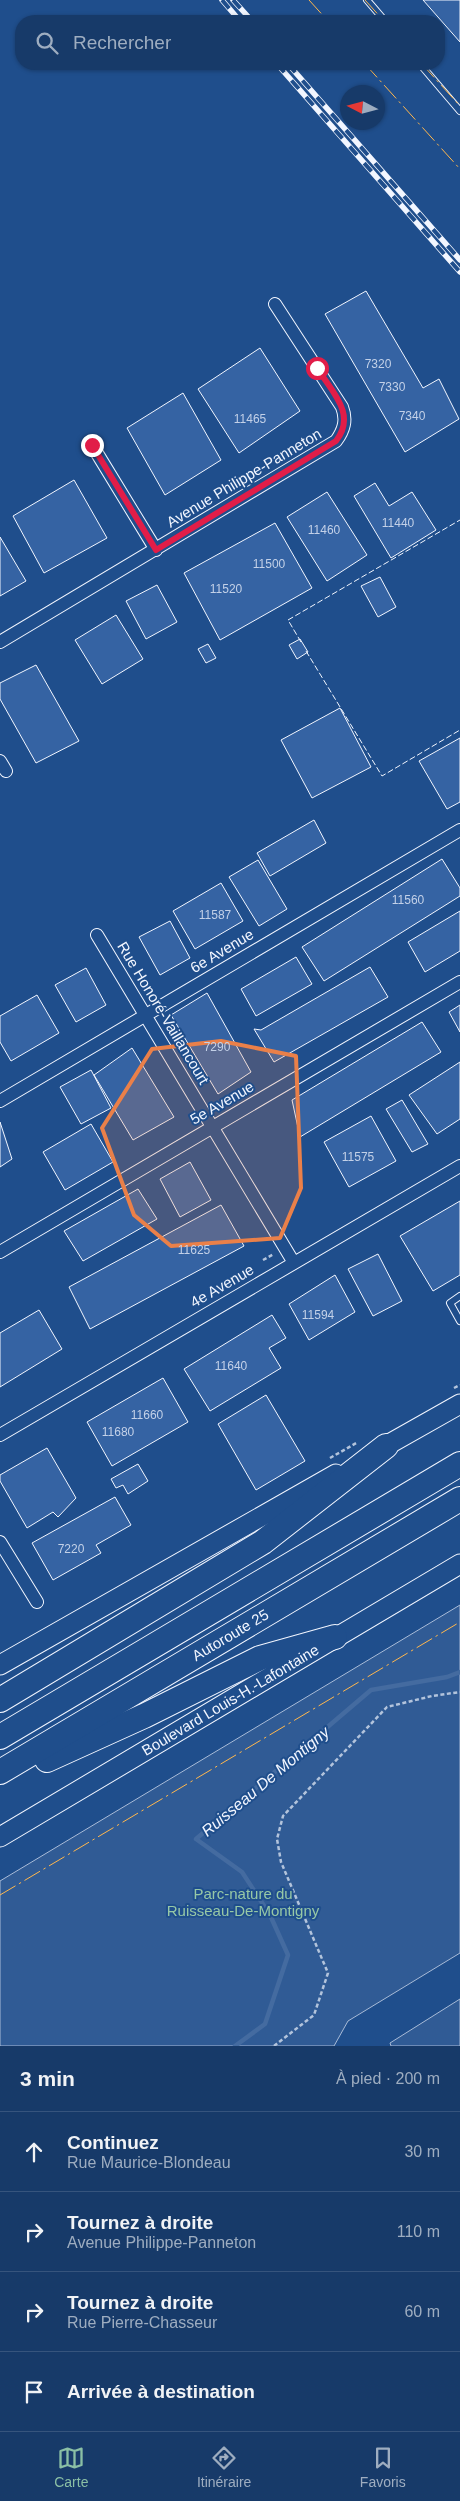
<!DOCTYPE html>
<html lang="fr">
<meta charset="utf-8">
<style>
body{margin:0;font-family:Arial,sans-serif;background:#244571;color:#f1f3f6}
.compass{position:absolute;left:340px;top:85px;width:45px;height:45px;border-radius:50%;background:#173a69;box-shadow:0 1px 4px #0004;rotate:276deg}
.stop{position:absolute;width:15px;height:15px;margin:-11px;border:4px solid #e11d48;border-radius:50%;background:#fff}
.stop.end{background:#e11d48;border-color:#fff;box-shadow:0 1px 5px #0008}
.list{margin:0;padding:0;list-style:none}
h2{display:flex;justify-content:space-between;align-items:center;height:65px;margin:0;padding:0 20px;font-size:21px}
h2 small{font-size:16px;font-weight:400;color:#9eadc0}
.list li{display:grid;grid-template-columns:32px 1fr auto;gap:15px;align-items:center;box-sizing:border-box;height:80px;padding:0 20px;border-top:1px solid #36547d}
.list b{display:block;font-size:19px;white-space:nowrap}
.list p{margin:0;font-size:16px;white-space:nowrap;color:#9eadc0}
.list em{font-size:16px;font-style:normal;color:#9eadc0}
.icon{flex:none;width:28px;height:28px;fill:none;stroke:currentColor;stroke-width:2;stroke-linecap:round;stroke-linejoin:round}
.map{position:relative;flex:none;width:460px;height:2046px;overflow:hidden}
.search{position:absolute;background:#173a69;box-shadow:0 1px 4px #0004;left:15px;right:15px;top:15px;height:55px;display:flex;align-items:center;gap:12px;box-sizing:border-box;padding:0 18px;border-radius:20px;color:#9eadc0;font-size:19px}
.sheet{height:385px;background:#173a69}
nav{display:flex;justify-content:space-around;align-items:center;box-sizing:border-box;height:70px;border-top:1px solid #36547d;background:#173a69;font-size:14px;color:#9eadc0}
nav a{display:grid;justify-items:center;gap:2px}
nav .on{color:#8abfa5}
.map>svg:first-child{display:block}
.built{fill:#305b95;stroke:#a8bbd7}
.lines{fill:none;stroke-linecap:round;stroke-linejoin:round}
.stream{stroke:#446ba0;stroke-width:4.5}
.building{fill:#3563a3;stroke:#f2f6ff}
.service-casing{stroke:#f2f6ff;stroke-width:8}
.minor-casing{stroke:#f2f6ff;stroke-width:14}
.secondary-casing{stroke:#f2f6ff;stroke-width:21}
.motorway-casing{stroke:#f2f6ff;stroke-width:26}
.path{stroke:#b3c4dc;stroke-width:2.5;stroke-dasharray:4 2.5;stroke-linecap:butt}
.service{stroke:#1f4e8c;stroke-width:6}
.minor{stroke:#1f4e8c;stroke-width:12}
.secondary{stroke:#1f4e8c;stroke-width:19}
.motorway{stroke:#1f4e8c;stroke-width:24}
.rail-casing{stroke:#f2f6ff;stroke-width:5.5}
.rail{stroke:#1f4e8c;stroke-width:4;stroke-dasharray:11;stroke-linecap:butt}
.fence{stroke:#f2f6ff;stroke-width:1;stroke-dasharray:6 2.5;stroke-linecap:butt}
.power{stroke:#ffb74d;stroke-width:1;stroke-dasharray:18 4 2.5 4;stroke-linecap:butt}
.route{stroke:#e11d48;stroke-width:6}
.marked{fill:#ea8049;fill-opacity:0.2;stroke:#ea8049;stroke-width:4;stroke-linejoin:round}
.labels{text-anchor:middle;stroke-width:4;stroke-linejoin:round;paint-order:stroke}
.number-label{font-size:12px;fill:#c3d1e8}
.street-label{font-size:15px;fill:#f2f6ff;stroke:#1f4e8c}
.park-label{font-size:15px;fill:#97c8a6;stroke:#1f4e8c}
.water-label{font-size:16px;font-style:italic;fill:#f2f6ff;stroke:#1f4e8c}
</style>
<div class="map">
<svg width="460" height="2046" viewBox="0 0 460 2046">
<rect width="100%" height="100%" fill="#1f4e8c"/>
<path class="built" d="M460,1605V1953L348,2021L334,2046H0V1881Z
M460,1999V2046H391L390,2043Z"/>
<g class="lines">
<path class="stream" d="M235,2046L265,2024L288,1955L270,1915L242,1872L196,1839L371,1690L447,1677L460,1672"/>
</g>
<path class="building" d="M423,0H460V42Z
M366,291L423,388L439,379L459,419L405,452L325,314Z
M260,348L300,411L239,453L198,389Z
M183,393L221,460L165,495L127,428Z
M74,480L107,538L44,573L13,516Z
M375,483L389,506L412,492L436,530L391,558L354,496Z
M327,492L367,555L327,581L287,517Z
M275,523L312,588L220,640L184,573Z
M0,537L26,581L0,596Z
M380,577L396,607L378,617L361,586Z
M157,585L177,622L146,639L126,601Z
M116,615L143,659L102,684L75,640Z
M300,639L308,652L297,659L289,645Z
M208,644L216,658L206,663L198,649Z
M36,665L79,741L36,763L0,699V683Z
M340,708L371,767L312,798L281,740Z
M460,738V802L447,809L419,761Z
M314,820L326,843L270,876L257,853Z
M442,859L460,888V896L324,981L302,947Z
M258,860L287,909L259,926L229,877Z
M221,883L243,921L195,949L173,911Z
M460,911V951L425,972L408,942Z
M170,921L190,958L160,975L139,937Z
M296,957L312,984L256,1016L241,989Z
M370,967L388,997L274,1062L254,1029L261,1030Z
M86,968L106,1005L76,1022L55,985Z
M207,993L251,1072L218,1094L171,1015Z
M37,995L59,1033L11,1061L0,1042V1016Z
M460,1005V1032L449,1012Z
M422,1022L441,1052L300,1137L292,1100Z
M132,1048L174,1117L133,1140L94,1075Z
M460,1062V1119L437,1134L409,1095Z
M91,1070L111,1108L81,1124L60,1087Z
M402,1100L428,1144L412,1152L386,1109Z
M371,1116L396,1161L349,1187L324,1142Z
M0,1122L12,1159L0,1167Z
M91,1124L113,1162L65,1190L43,1152Z
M190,1162L211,1200L180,1217L160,1179Z
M138,1189L157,1219L83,1261L64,1231Z
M460,1201V1275L433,1291L400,1236Z
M221,1205L244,1246L90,1329L69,1287Z
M378,1254L402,1301L373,1316L348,1269Z
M335,1275L355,1312L309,1340L289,1304Z
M39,1310L62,1349L0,1387V1333Z
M272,1315L286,1338L269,1348L281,1368L210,1411L184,1369Z
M163,1378L188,1422L112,1466L87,1422Z
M266,1395L305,1461L256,1490L218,1424Z
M47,1448L76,1498L58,1517L53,1512L27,1528L0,1481V1475Z
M138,1464L148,1481L128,1494L123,1485L116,1488L111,1479Z
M115,1497L131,1525L96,1545L101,1553L53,1580L32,1543Z"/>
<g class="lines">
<defs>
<path id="service" d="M367,0L385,21
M420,64L460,111
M460,1296L450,1303L460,1321"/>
<path id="minor" d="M92,445L156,550
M0,642L336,441C344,430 347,420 342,407L275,304
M0,761L6,771
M97,935L294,1263
M0,1101L460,830
M0,1252L460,982
M0,1435L460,1166
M0,1542L37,1602"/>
<g id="secondary">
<path d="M375,1452L460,1404"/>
<path d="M0,1665L336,1474"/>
<path id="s1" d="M0,1837L460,1564"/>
</g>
<g id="motorway">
<path d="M0,1700L263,1542L386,1446"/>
<path d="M0,1737L460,1464"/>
<path d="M47,1760L144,1716L260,1658L335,1637"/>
<path id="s2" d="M0,1772L460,1499"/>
</g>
</defs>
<use href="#service" class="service-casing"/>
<use href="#minor" class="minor-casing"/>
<use href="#secondary" class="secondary-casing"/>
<use href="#motorway" class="motorway-casing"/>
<path class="path" d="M263,1260L274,1254
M454,1388L460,1385
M330,1458L358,1442
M274,2046L314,2015L328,1973L281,1862L277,1839L283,1816L387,1707L432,1696L460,1692"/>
<use href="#service" class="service"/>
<use href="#minor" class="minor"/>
<use href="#secondary" class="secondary"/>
<use href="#motorway" class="motorway"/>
<defs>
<path id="rail" d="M222,0L240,21
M233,0L252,21
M277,64L460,272
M288,64L460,260"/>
</defs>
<use href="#rail" class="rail-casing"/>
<use href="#rail" class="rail"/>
<path class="fence" d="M301,642L288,620L460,520
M306,651L382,776L460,730"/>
<path class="power" d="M309,0L328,21
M365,0L384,21
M365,64L460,169
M422,64L460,106
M0,1895L460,1622"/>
</g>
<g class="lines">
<path class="route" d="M92,445L156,550L336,441C357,414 332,392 317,368"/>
</g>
<path class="marked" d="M221,1041L296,1056L301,1188L280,1238L171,1246L134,1215L102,1128L152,1049Z"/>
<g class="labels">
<g class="number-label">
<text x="378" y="368">7320</text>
<text x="392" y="391">7330</text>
<text x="412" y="420">7340</text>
<text x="250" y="423">11465</text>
<text x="398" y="527">11440</text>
<text x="324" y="534">11460</text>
<text x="269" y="568">11500</text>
<text x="226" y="593">11520</text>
<text x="408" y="904">11560</text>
<text x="215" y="919">11587</text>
<text x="217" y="1051">7290</text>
<text x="358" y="1161">11575</text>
<text x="194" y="1254">11625</text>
<text x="318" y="1319">11594</text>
<text x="231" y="1370">11640</text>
<text x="147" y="1419">11660</text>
<text x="118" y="1436">11680</text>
<text x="71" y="1553">7220</text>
</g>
<g class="street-label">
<text transform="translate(244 478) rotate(-31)" y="5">Avenue Philippe-Panneton</text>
<text transform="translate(222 951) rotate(-31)" y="5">6e Avenue</text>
<text transform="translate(163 1013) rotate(59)" y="5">Rue Honoré-Vaillancourt</text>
<text transform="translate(222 1103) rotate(-30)" y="5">5e Avenue</text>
<text transform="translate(222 1286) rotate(-30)" y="5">4e Avenue</text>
<text dy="5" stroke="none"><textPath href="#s2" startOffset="268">Autoroute 25</textPath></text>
<text dy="5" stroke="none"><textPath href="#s1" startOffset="268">Boulevard Louis-H.-Lafontaine</textPath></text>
</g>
<g class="park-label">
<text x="243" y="1899">Parc-nature du<tspan x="243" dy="17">Ruisseau-De-Montigny</tspan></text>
</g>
<g class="water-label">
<text transform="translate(265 1781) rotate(-40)" y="6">Ruisseau De Montigny</text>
</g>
</g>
</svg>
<svg class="compass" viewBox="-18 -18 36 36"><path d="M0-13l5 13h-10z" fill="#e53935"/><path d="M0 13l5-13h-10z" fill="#9eadc0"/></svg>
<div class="stop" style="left:317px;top:368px"></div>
<div class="stop end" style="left:92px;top:445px"></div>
<div class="search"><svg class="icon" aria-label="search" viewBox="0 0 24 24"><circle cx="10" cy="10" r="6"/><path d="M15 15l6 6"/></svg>Rechercher</div>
</div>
<section class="sheet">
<h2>3 min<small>À pied · 200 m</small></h2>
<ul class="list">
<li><svg class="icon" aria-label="ahead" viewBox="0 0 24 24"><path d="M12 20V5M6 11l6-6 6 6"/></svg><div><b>Continuez</b><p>Rue Maurice-Blondeau</p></div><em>30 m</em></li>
<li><svg class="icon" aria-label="right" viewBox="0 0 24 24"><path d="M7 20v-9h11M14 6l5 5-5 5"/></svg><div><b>Tournez à droite</b><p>Avenue Philippe-Panneton</p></div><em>110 m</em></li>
<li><svg class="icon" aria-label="right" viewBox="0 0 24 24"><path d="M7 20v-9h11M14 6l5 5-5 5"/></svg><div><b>Tournez à droite</b><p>Rue Pierre-Chasseur</p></div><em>60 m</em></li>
<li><svg class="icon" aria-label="arrive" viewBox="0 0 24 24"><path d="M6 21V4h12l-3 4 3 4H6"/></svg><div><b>Arrivée à destination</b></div></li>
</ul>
</section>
<nav>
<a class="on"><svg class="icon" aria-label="map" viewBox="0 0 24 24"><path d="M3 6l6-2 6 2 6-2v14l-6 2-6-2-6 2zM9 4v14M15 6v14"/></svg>Carte</a>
<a><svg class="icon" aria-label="directions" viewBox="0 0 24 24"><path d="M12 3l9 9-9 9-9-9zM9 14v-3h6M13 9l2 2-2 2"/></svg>Itinéraire</a>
<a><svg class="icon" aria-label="saved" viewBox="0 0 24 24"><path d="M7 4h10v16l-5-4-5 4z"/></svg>Favoris</a>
</nav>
